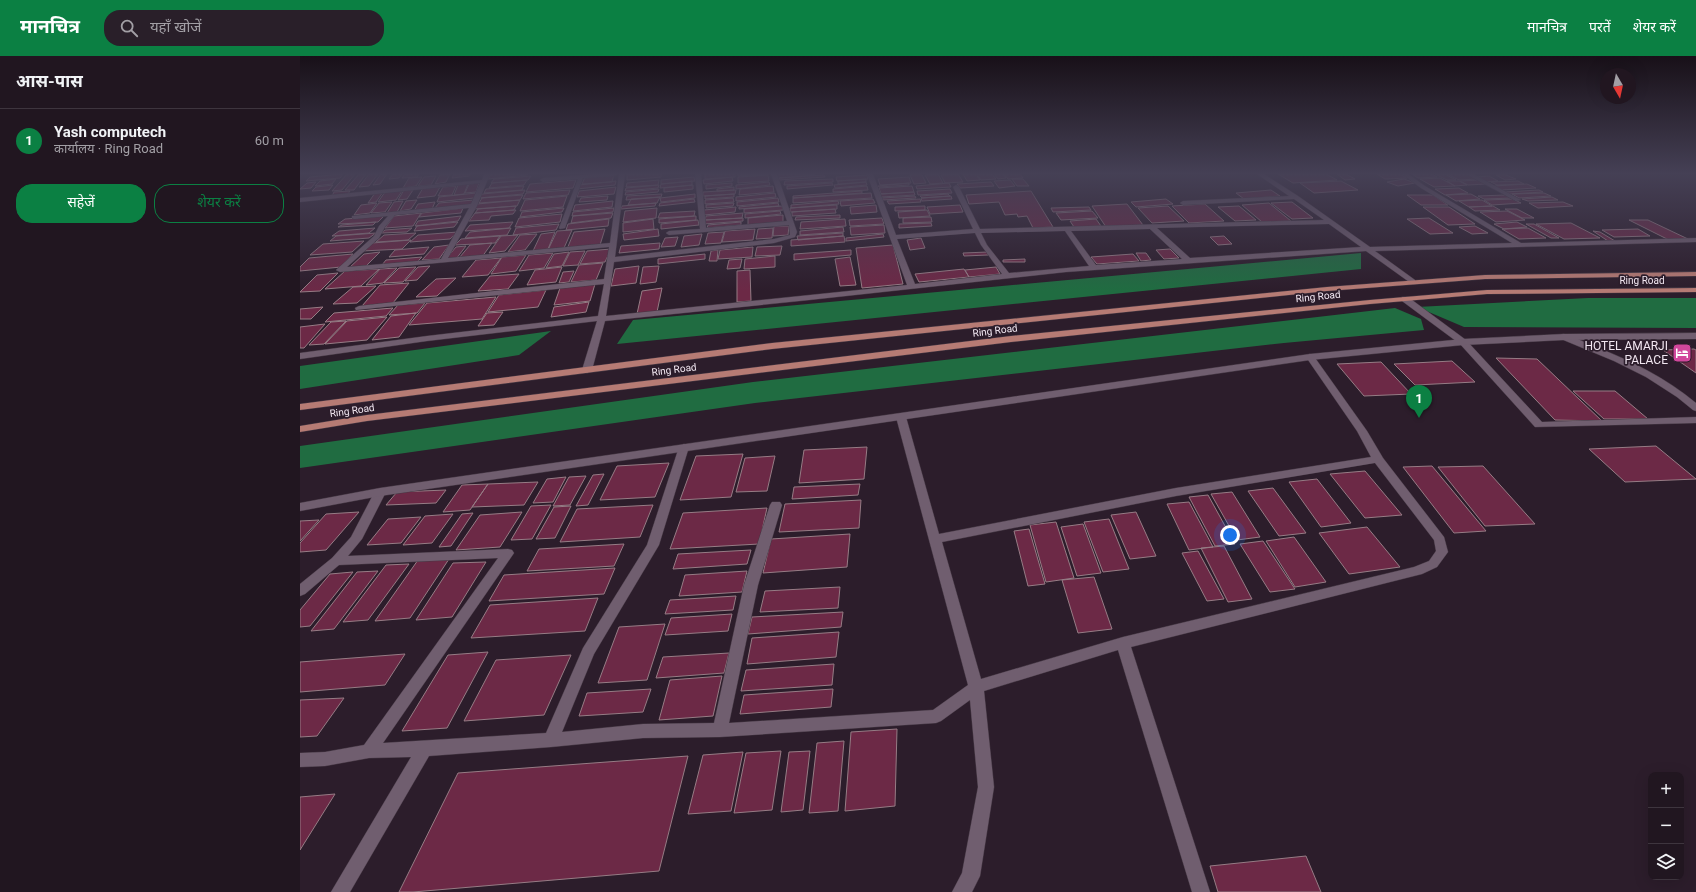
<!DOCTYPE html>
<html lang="hi">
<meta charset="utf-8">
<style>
body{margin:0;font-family:Roboto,"Noto Sans Devanagari",sans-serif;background:#291f29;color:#f1f3f6}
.controls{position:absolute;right:12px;bottom:12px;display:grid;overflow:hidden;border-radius:8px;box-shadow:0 4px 16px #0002}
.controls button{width:36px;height:36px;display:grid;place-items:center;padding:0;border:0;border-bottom:1px solid #3e353e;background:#211620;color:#f1f3f6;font:20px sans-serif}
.compass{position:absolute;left:1300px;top:12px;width:36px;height:36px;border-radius:50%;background:#211620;box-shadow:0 4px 16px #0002;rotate:171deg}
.you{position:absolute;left:930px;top:479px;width:14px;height:14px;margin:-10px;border:3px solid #fff;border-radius:50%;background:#1a73e8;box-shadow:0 0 0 6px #1a73e833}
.badge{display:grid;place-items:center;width:26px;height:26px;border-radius:50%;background:#0b8043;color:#fff;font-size:13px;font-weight:700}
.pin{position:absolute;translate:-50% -33px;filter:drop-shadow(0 1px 2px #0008)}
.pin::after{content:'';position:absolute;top:21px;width:14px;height:12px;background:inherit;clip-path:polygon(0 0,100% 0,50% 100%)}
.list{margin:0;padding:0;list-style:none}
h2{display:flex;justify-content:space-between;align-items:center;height:52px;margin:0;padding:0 16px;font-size:17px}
h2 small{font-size:13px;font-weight:400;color:#a29fa5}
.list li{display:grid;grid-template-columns:26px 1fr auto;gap:12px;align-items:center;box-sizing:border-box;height:64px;padding:0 16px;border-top:1px solid #3e353e}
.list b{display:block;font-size:15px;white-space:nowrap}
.list p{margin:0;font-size:13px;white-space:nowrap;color:#a29fa5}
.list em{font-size:13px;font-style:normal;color:#a29fa5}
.actions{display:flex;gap:8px;padding:12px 16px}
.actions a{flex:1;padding:9px 0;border:1px solid #0b8043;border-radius:16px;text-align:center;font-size:14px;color:#0b8043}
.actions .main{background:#0b8043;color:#fff}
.icon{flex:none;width:22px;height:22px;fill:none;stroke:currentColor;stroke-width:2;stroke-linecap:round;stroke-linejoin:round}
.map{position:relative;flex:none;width:1396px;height:836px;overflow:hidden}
header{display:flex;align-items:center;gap:24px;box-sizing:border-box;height:56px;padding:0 20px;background:#0b8043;color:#fff}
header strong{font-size:19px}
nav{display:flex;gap:22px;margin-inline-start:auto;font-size:14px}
.search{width:280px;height:36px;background:#291f29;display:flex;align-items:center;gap:10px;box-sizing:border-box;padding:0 14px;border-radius:16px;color:#a29fa5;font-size:15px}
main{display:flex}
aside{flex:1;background:#211620}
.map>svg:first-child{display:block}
.forest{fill:#206c41}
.building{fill:#6c2946;stroke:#967c85}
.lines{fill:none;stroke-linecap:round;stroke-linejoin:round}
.minor-casing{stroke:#453844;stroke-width:1}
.tertiary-casing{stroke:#453844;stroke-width:1}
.primary-casing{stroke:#453844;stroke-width:1}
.minor{fill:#705e6f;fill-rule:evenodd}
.tertiary{fill:#705e6f;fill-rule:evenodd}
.primary{fill:#b67b74;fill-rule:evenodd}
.labels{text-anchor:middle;stroke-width:3.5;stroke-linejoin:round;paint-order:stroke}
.far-street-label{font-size:10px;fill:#f2e7f1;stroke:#2c1d2b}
.poi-label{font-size:12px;fill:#f2e7f1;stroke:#2c1d2b;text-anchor:end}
</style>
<header>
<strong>मानचित्र</strong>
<div class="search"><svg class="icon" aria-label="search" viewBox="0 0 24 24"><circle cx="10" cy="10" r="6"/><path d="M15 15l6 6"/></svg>यहाँ खोजें</div>
<nav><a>मानचित्र</a><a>परतें</a><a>शेयर करें</a></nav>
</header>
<main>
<aside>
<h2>आस-पास<small></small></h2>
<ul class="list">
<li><span class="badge">1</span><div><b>Yash computech</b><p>कार्यालय · Ring Road</p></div><em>60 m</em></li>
</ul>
<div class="actions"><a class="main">सहेजें</a><a>शेयर करें</a></div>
</aside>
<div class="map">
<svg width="1396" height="836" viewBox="0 0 1396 836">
<rect width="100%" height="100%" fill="#2c1d2b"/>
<path class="forest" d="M1061,197V213L317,288L333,264Z
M1288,242H1396V272L1164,271L1117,251Z
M1095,252L1121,263L1124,274L984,287L455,347L0,412V390L453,326Z
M251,275L219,299L0,333V310Z"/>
<path class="building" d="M43,118L40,122L6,125L10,121Z
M47,118H55L42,134L32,135Z
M59,118H66L54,134H45Z
M69,118H78L69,130L59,131Z
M81,118H87L80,128L73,129Z
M93,118H102L99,122L89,123Z
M105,118H119L117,121L102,122Z
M150,118L146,126L135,128L140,119Z
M154,118H170L169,120L152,122Z
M191,118H228L227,119L188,123Z
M314,118L312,126L282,128L285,121Z
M327,118H361V121L327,124Z
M405,118H435V121L405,123Z
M438,118H469L438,120Z
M478,118H514V119L478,122Z
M638,118L643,127L630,128L625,119Z
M658,118L663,126L645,127L641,119Z
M663,118H676L680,124L667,125Z
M677,118H692L696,123L681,124Z
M694,118H703L706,122L698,123Z
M704,118H720L723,122L708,123Z
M978,118H1026L1037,124L993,127Z
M1037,118H1046L1055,123L1045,124Z
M1077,118H1099L1107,122L1085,123Z
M1112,118H1132L1137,121L1118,122Z
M1135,118H1145L1156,124H1147Z
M1147,118H1168L1178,123L1159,124Z
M468,119L469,125L438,127V121Z
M524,119L525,121L479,124V122Z
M567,119L568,123L537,125L536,121Z
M610,119H622L626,127L614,128Z
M1196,119H1206L1216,123L1205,124Z
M136,120L131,129L118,130L124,121Z
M231,120L228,124L191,127L194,123Z
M1189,120L1198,125L1186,126L1177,121Z
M122,121L116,130L103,132L109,122Z
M394,121L395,125L361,128V124Z
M432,121L433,125L404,128L403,124Z
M609,121L611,127L580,129L578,123Z
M1140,122L1155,130L1134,131L1120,123Z
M36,123L32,128L15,130L20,125Z
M533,123V126L484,129L485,125Z
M566,123V126L538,128V125Z
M712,123H723L729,130H717Z
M1104,123L1115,127L1098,130L1087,126Z
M227,124L224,129L189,132L192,127Z
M276,124L273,132L226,136L230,128Z
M359,124L358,129L326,131L327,127Z
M710,124L715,130L699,132L694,125Z
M1179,124L1186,128L1168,129L1160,125Z
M316,125L315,129L277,133L279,129Z
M392,125V129L360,132L361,128Z
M1041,125L1058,134L1014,137L1000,127Z
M1147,125H1159L1167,129L1155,130Z
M1218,125L1224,128L1197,129L1191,126Z
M16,126L11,132L0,133L7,127Z
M469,126L470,129L436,133V129Z
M566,126L567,129L535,132L534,129Z
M691,126L694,130L660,132L657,128Z
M179,127L176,136L165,137L169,128Z
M432,127V130L406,133V129Z
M532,127L533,129L487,133V130Z
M609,127V129L579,131L578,130Z
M649,127L651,131L617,133L616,130Z
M168,128L164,138L154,139L158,129Z
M1227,128L1236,132L1202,134L1194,130Z
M33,129L29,134L12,135L16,131Z
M359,129L358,132L325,135L326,132Z
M393,129V133L364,136V132Z
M156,130L152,139L138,140L143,131Z
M224,130L222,134L184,137L186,133Z
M473,130L474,136L439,139L440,133Z
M567,130L568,134L533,136V133Z
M612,130L614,136L581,138L579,132Z
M140,131L135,140L117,142L123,132Z
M316,131L314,138L277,141L279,135Z
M434,131V134L417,135V133Z
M1159,132L1168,137L1145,139L1135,133Z
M359,133L358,136L325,139L326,136Z
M650,133L652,137L618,139L617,135Z
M104,134H113L107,143L98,144Z
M225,134L223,138L179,142L182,138Z
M270,134L268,139L223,143L226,137Z
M436,134L435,138L403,140V136Z
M971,134L980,140L944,143L936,137Z
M1239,134L1243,136L1210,138L1205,136Z
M50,135L48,138L32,140L34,136Z
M102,135L96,144L78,146L85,136Z
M562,135V137L493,142V140Z
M731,135L753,171L733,172L727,160L718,161L717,158L705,159L699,146L669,148L666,139Z
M83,136L76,146L68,147L75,137Z
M614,136L615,139L581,141L580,138Z
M176,137L174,142L137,146L139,141Z
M475,137L476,141L436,145V141Z
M571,137L572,142L493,147V142Z
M1244,137L1251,140L1219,142L1212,138Z
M362,138L361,141L326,144L327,140Z
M395,138V142L361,146L360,142Z
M434,138V141L405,143V140Z
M648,138L650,140L622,142L620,140Z
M1171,138L1180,143L1156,145L1146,139Z
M223,139L220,144L179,147L182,142Z
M1107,139H1133L1148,149H1121Z
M1205,139L1212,142L1184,143L1178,140Z
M267,140L263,151L220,155L225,144Z
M308,140L307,144L279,146L281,142Z
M615,140L616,142L583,144L582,142Z
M651,140L652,143L622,145L621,142Z
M360,141L357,147L328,149L331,143Z
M1252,141L1258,144L1228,145L1222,143Z
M433,142L434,146L405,148V144Z
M478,142L479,146L437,150V146Z
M394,143L395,146L359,150L360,147Z
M573,143L575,147L541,150L540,145Z
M620,143L621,146L589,148L587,145Z
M866,143L873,148L836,151L831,146Z
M1213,143L1221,147L1192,149L1184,144Z
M117,144L111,153L100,155L106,145Z
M174,144L170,149L134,153L139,147Z
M220,144L217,150L174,153L177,148Z
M1182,144L1192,150L1169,151L1159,145Z
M103,145L97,156L87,157L94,146Z
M313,145L312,151L273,155L275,149Z
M538,145L539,148L491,152V149Z
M92,146L85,156L71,157L79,147Z
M135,146L132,153L114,155L118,148Z
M992,146L1013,162L992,163L971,147Z
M1263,146L1273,150L1238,152L1229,147Z
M77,147L70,157L54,159L61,149Z
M356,147L355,150L321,153L322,150Z
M434,147L433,150L406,152V149Z
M478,147L479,150L439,153V151Z
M969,147L991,165L962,166L942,149Z
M827,148L843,169L806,171L792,150Z
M905,148L924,165L889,167L872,150Z
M537,149V153L490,156V152Z
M576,149L577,156L551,158L550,151Z
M660,149L663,156L630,158L627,151Z
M216,150L214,154L175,157L178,153Z
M482,150L483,154L444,157V153Z
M625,150V154L595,155V151Z
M868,150L884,165L852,167L838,152Z
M939,150L956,164L935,165L918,151Z
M1193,150L1200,154L1175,155L1169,151Z
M436,151L435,156L404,159V154Z
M789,151L791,154L753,156L751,152Z
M1123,151H1149L1175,168L1148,169Z
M163,152L161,157L119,161L122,157Z
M264,152L262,156L220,161L222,156Z
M314,152L313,156L272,160L273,156Z
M357,152L356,162L323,166L325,155Z
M535,153L536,157L492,160V156Z
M1205,153H1217L1234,162H1222Z
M216,154L213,158L191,160L189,164L169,165L175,157Z
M627,154L630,160L599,162L598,156Z
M395,155L394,160L358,162L360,157Z
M480,155L481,158L445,162V158Z
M792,155L798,162L761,164L756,157Z
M1207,155L1225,164L1196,166L1180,156Z
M121,157L113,170L85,172L94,160Z
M313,157L311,162L271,167L273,160Z
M443,157L442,162L405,164L406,160Z
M262,158L260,166L215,171L219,162Z
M483,159V167L448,170V162Z
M540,159V162L495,164L496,161Z
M84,160L78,166L38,168L45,163Z
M161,160L158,165L115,170L118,165Z
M396,160V164L359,167V163Z
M631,161L632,166L603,167V162Z
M443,162V165L404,168L405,164Z
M582,162L584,168L550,170L549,164Z
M1129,162L1153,177L1130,178L1107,163Z
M309,163L308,170L266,174L268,168Z
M353,163L354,173L323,176V167Z
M545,163L546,170L500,173L501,166Z
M796,163L801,170L774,171L770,165Z
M398,164L399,169L361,173V168Z
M1329,164H1348L1388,183L1369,184Z
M76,166L73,169L38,171L42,169Z
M158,166L154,171L114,175L117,170Z
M213,166L209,172L165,175L170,169Z
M441,166V169L407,172L408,169Z
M1217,166L1227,171L1204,173L1194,168Z
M631,167L632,170L599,172V168Z
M1271,167L1300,182L1264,183L1236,168Z
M259,168L256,174L213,179L216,172Z
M1226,168H1234L1259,182H1251Z
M584,169L585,177L551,179L550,171Z
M474,170H489L488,179L473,180Z
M1175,170L1188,177L1172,178L1159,171Z
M543,171L544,176L500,179V175Z
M75,172L69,177L32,180L39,175Z
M112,172L107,176L81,177L85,174Z
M211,172L207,179L165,182L170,176Z
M473,172L472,182L456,183L458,173Z
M1228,172L1246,182L1219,183L1202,173Z
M305,173L300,189L267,193L274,176Z
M358,173L359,180L324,184L323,178Z
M455,173L453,184L422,186L425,175Z
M1338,173L1350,180L1314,181L1302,174Z
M272,174L264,192L248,194L257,175Z
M1293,175L1300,176L1315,185H1308Z
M158,176L150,183L110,186L118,179Z
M255,176L248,193L233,195L241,178Z
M424,176L421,187L405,188L408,177Z
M76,177L69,182L30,185L36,180Z
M116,177L108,184L76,186L84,179Z
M543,177V180L498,184L497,180Z
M237,178L225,194L208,196L220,179Z
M402,178L399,189L381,191L384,180Z
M583,178L584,181L546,185V182Z
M218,179L205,195L189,197L201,180Z
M200,180L195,187L155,189L161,183Z
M544,180L545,186L491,190V184Z
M924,180L932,188L918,189L910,181Z
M378,181L375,190L361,191L365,182Z
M621,182L625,192L610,194L607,184Z
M111,184L102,193L62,195L72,187Z
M64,185L52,196L10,199L23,188Z
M192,187L182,201L159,202L170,189Z
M360,187L359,193L319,197L321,190Z
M149,189L139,203L122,204L134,191Z
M593,189L603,228L562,232L556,192Z
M166,190L156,203L145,204L156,191Z
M482,190L480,199L455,200L457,191Z
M129,191L124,198L89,201L95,194Z
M453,191L452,201L418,203L420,194Z
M311,193L305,206L280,208L287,195Z
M870,193L879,202L864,203L856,194Z
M418,194L417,205H409L411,195Z
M551,194V199L494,204V198Z
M285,195L278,209L263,210L270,196Z
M80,196L65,211L49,212L64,198Z
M269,196L262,210L246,212L254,198Z
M688,196V199L664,200L663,197Z
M253,197L244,212L219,215L229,199Z
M836,197H846L851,204L841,205Z
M53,198L41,211L0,215V211L9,202Z
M405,198V203L358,208V203Z
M833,198L839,205L797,208L791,201Z
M226,199L216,215L191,218L202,201Z
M475,200V211L444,213L445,203Z
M122,201L117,206L82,209L86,204Z
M550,201L556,229L540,230L535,203Z
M201,202L188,219L162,221L176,204Z
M442,203L440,212L427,213L429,204Z
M725,203V206H703V204Z
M303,207L296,224L271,226L279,209Z
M130,210L117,224L105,225L118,211Z
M339,210L336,227L311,230L315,213Z
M359,210L356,226L340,228L343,211Z
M116,211L103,226L84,227L99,212Z
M262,211L256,226L227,229L235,214Z
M696,211L700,218L669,221L665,214Z
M97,212L83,227L66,229L80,213Z
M79,213L61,230L25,233L45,215Z
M664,213L669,221L619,226L615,218Z
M450,214L451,245L437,246V215Z
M274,215L269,226L259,227L263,216Z
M38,217L20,235L0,236L17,219Z
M219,218L208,233L178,235L190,220Z
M156,222L137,240L116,241L136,223Z
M109,227L93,247L62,250L80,229Z
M295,228L290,245L254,249L260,232Z
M76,230L57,247L33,248L53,231Z
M362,232L357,256L337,258L342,235Z
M246,234L238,251L188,256L199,239Z
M196,241L182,263L109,269L127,247Z
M289,246L286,256L251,261L254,251Z
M125,247L117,257L89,259L98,249Z
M23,251L11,263H0V253Z
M93,252L86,260L25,266L34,257Z
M203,256L194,269L178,270L187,257Z
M116,257L99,281L72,284L91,260Z
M87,261L67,284L25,288L47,265Z
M46,265L24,288L9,289L31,266Z
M25,268L4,292H0V271Z
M1394,293L1396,294V317L1363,294Z
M1196,302L1237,303L1302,365L1255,364Z
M1152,305L1175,326L1115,329L1094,308Z
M1081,306L1111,338L1064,340L1037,308Z
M1273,335H1315L1348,363H1304Z
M1356,390L1396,423L1325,426L1289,393Z
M567,391L564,423L499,427L504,394Z
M443,398L431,441L380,444L396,400Z
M475,400L467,435L436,436L445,402Z
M369,407L355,441L300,444L317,410Z
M1132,410L1186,475L1154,477L1103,411Z
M1183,410L1235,468L1185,470L1138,411Z
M1065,415L1102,459L1065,462L1030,418Z
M304,418L288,449L276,450L293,419Z
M286,420L270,449L253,450L269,421Z
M266,421L253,446L233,447L247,423Z
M1017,423L1051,467L1021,471L989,426Z
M238,426L224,449L172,451L188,428Z
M188,428L170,454L143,456L162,429Z
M560,428L558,439L492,443L494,431Z
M973,432L1006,477L979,480L948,435Z
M146,434L136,447L86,449L97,436Z
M932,436L960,481L937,484L911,438Z
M908,439L935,488L915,490L889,441Z
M561,444L559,472L479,476L485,448Z
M889,446L913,491L889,494L867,448Z
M251,449L232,483L211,484L231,450Z
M353,449L340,481L260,486L277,453Z
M271,450L255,482L236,483L254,451Z
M467,452L459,488L370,493L383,457Z
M59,456L26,494L0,496V487L26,458Z
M222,456L200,491L156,494L180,459Z
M836,456L856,500L830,503L811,459Z
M173,457L151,490L139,491L162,458Z
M153,458L132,487L103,489L125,460Z
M121,461L101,487L67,489L88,463Z
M809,463L829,513L803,516L784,466Z
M19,464L0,485V465Z
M756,466L774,522L746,526L730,469Z
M783,468L801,517L777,520L761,471Z
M1067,471L1100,511L1049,518L1019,477Z
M729,473L745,528L728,530L714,475Z
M550,478L547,511L463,517L471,483Z
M994,481L1026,526L995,531L966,485Z
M963,485L995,533L970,536L940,488Z
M324,488L314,510L227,515L239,493Z
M924,490L952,543L928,546L901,492Z
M451,494L447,508L373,513L378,498Z
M898,495L924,543L907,545L882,497Z
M149,503L110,562L75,565L118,504Z
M186,506L152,561L116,564L153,507Z
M109,508L68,564L43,566L86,509Z
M315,512L304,538L189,545L204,519Z
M78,515L34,573L11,575L57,516Z
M447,515L442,536L379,540L385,519Z
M53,516L10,570L0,571V554L30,518Z
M794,521L812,573L778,577L762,524Z
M540,531L538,552L460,556L465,535Z
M436,540L433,554L365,558L370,544Z
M298,542L285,575L171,582L190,549Z
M543,556L541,571L448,578L452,561Z
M432,558L428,575L365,579L371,562Z
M365,568L347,624L298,627L319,571Z
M539,576L536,601L447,608L452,582Z
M188,596L147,672L102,675L148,599Z
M429,597L424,617L356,622L363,601Z
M105,598L85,629L0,636V606Z
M271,599L244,659L164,665L196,604Z
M534,608L532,629L441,635L446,614Z
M422,620L413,660L359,664L370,624Z
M351,633L343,656L279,660L287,637Z
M533,633L531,651L440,658L444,639Z
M44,642L17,680L0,681V644Z
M597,673L595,750L545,755L551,676Z
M544,685L538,755L509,757L517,687Z
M481,695L472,754L434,757L446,697Z
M510,695L503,754L481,756L489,696Z
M443,696L431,755L388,758L403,699Z
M388,700L359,815L113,836H99L158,717Z
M35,738L0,794V741Z
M1006,800L1021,836H918L910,810Z"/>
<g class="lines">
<defs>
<path id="minor" d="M184,118H190L177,150L148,202L310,187L319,118H325L315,201L474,183L490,179L489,169L369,179L366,177L369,175L400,173L395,118H401L406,172L487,165L471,118H477L497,176L495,181L474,187L314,206L306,260L607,229L567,118H573L596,179L673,173L653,131L656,129L659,131L680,173L1024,164L994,143L883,149L880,147L883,145L989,140L957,118H964L998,140L1070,191L1212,187L1121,132L1102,118H1108L1125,130L1221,187L1396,182V186L1075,195L1115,224V228H1112L1066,195L766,216L509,244L305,265L292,314L287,317L282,314L297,265L127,285L0,303V297L127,280L298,260L304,228L56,254L55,252L59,250L304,223L309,191L40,216L36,214L74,180L79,170L88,160L54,163L52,162V160L171,148L180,127L0,146V142L182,124ZM169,152L141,203L47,211L79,182L85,171L95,159ZM1029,168L1061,191L890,202L857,172ZM850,173L882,203L796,209L771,175ZM765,175L789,210L709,217L687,189L681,177ZM675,177L681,189L702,218L615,228L597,183Z
M296,118H317L314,120L283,122L265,172L260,173L259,172L278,123L243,126L240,124L243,122Z
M1166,118H1173L1221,144L1216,145Z
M1102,241H1108L1166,284L1242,366L1396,361V367L1235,371L1160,288L1102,245Z
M1264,278C1275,281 1286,287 1296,291C1332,305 1366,322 1396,347V355L1393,354L1377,341L1346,321L1314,305L1261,283L1260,281L1261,279Z
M1010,298L1013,299L1067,375L1083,402L1144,481L1148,496L1137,511L1122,518L831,591L910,836H892L818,594L684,635L694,731L680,820L672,836H652L662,817L678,731L670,644L641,665L636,667L420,681L343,682L251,691L129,700L50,836H31L111,701L69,702L25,710L0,711V697L25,696L64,689L198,502L39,509L5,538L0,540V528L32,502L51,481L76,433H84L86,436L62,483L48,500L208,493L212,494L214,497L83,687L246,677L283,592L347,489L379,391L384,388L389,391L359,489L294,598L262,676L343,668L414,667L444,529L470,449L472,446H480L482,449L458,529L429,667L633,654L668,629L596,361L597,359H605L606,361L639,478L876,432L1071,401L1057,375L1006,301ZM1075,407L1134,484L1136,495L1129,505L1114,511L823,581L681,623L642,486L876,440Z"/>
<path id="tertiary" d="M1396,277V283L1264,284L1163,289L1010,304L80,440L0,455V447L80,432L1010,298L1163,283L1264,278Z"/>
<path id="primary" d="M1396,216V220L1185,223L1027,235L472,293L0,354V348L472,287L1027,231L1185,219Z
M1396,232V236L1187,238L1070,248L711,286L67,365L0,376V370L67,359L711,280L1070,244L1187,234Z"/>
</defs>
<use href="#minor" class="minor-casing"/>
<use href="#tertiary" class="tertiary-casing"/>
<use href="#primary" class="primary-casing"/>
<use href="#minor" class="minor"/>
<use href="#tertiary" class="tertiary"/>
<use href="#primary" class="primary"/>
</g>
<linearGradient id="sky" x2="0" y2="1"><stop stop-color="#181018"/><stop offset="0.5" stop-color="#454055"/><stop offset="1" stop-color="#454055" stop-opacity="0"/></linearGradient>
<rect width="1396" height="235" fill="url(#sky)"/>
<defs>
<symbol id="hotel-square" viewBox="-11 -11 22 22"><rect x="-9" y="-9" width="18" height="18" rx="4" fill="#d1479c" stroke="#2c1d2b"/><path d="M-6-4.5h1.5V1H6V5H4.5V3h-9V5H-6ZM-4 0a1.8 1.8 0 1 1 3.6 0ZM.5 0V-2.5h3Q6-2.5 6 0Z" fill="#fff"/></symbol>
</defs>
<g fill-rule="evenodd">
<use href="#hotel-square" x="1371" y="286" width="22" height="22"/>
</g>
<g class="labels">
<g class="far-street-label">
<text x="1342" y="228">Ring Road</text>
<text transform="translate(1018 240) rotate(-6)" y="4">Ring Road</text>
<text transform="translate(695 274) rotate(-7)" y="4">Ring Road</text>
<text transform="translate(374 313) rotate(-7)" y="4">Ring Road</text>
<text transform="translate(52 354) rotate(-8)" y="4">Ring Road</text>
</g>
<g class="poi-label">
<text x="1368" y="294">HOTEL AMARJI<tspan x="1368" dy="14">PALACE</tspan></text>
</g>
</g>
</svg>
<div class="controls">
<button>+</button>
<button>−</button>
<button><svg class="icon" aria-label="layers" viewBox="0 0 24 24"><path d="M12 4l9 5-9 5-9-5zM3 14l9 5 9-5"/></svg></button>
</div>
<svg class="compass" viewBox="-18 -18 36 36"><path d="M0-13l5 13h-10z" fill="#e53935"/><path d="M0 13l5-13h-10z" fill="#a29fa5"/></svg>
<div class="you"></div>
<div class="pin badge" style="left:1119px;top:362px">1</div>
</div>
</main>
